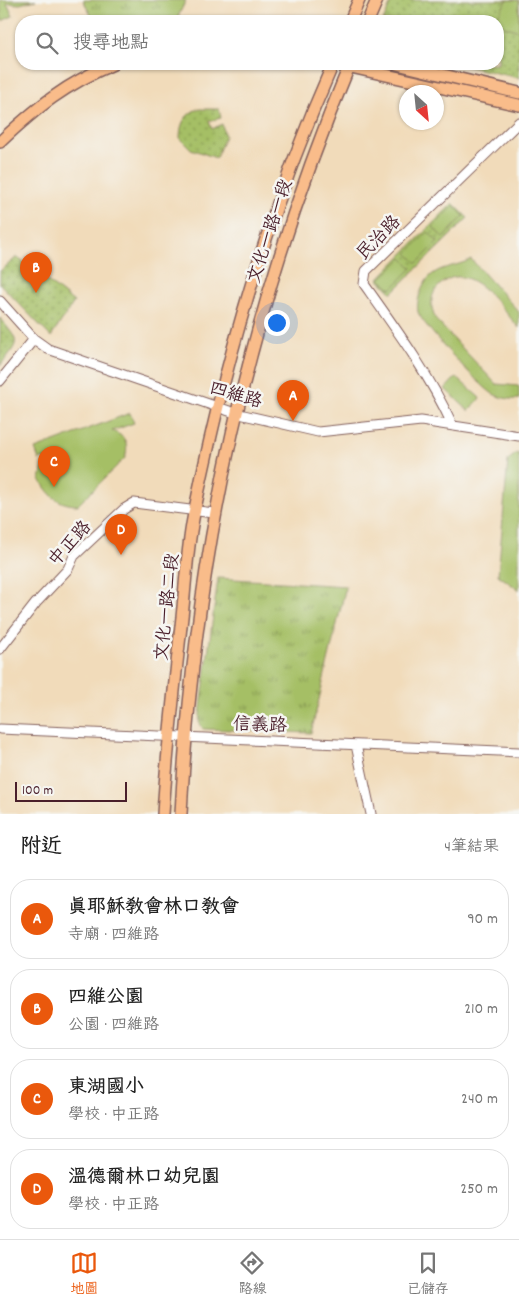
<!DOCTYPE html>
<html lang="zh-TW">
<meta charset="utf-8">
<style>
body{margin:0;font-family:Dekko,"LXGW WenKai TC",sans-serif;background:#f6f6f6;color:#222}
.compass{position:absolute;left:399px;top:85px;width:45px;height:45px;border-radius:50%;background:#fff;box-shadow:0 1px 4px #0004;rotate:153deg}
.scale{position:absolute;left:15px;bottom:12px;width:112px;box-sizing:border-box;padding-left:5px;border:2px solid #4a1f2b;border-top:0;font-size:14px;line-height:18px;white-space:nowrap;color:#4a1f2b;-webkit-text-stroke:4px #f6f6f2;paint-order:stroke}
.you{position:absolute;left:276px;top:322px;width:18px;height:18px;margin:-12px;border:4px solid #fff;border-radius:50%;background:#1a73e8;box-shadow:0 0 0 8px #1a73e833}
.badge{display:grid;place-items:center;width:32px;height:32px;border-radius:50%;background:#ea580c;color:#fff;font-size:16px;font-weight:700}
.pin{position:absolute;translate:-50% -41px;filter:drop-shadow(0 1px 2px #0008)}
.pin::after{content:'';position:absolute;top:26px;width:18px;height:15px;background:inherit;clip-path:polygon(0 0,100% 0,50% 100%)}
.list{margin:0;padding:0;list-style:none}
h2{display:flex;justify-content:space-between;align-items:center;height:65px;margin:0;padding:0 20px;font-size:21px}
h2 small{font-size:16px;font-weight:400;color:#767676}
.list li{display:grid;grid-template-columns:32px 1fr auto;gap:15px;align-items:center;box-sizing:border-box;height:80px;margin:0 10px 10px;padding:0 10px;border:1px solid #e0e0e0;border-radius:20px}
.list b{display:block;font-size:19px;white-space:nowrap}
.list p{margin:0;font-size:16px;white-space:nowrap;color:#767676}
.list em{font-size:16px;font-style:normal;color:#767676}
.icon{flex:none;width:28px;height:28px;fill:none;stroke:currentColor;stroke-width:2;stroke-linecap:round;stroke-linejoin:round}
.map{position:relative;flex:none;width:519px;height:814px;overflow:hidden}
.search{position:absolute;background:#fff;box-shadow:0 1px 4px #0004;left:15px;right:15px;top:15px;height:55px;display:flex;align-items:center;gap:12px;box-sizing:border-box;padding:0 18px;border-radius:20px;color:#767676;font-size:19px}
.sheet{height:425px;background:#fff}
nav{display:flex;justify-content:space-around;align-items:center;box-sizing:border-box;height:70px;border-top:1px solid #e0e0e0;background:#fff;font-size:14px;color:#767676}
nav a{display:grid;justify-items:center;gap:2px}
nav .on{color:#ea580c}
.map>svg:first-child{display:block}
.grass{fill:url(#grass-tufts);stroke:#786f48}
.park{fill:url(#park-dots);stroke:#786f48}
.pitch{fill:#a5bf65;stroke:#786f48}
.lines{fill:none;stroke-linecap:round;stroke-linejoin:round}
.minor-casing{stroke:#84615d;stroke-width:11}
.major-casing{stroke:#84615d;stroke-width:14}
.minor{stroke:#fff;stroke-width:9}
.major{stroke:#f9bc8a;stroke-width:11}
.labels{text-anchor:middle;stroke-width:5;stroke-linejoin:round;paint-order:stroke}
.street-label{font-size:18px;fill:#4a1f2b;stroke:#f6f6f2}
</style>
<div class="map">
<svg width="519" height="814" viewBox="0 0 519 814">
<defs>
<pattern id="grass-tufts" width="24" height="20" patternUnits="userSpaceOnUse" patternTransform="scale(1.25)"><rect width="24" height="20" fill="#a5bf65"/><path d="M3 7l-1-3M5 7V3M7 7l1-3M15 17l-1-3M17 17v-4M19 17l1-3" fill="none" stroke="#889b53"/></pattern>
<pattern id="park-dots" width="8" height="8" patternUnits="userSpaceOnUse" patternTransform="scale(1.25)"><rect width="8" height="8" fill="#a5bf65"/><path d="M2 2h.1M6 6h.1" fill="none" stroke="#889b53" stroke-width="1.8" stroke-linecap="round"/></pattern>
</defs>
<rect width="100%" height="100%" fill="#f6f6f2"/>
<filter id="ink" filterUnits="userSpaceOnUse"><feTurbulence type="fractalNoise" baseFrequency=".02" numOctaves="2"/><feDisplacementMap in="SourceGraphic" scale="10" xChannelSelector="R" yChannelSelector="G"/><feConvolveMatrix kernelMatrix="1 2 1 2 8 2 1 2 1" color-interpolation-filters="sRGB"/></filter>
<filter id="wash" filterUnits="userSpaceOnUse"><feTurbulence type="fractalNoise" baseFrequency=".0096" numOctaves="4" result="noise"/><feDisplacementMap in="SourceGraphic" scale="20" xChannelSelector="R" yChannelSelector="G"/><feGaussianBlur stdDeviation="1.12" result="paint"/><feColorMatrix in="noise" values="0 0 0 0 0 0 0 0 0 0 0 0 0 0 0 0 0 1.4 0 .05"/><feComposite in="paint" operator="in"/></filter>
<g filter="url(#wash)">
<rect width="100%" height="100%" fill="#f1dbba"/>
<path class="grass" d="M83,0H186L176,21H94Z
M218,578L346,586L311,733L203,729L199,722Z"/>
<path class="park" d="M392,0H519V78L456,64H498V21H383Z
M197,109H219L221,118L209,121L212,129L222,124L225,136L216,158L191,149L180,138C180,123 185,115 197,109Z
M453,203L468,218L392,293L378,279Z
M17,257L74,302L51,337L0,284V271Z
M0,318C21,344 20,340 0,366Z"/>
<path class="pitch" d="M0,0H36L20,4L7,3L13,16L2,21Z
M507,0H519V31L498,24V21H495Z
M454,206L464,216L443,238L433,227Z
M428,232L438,242L417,263L407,253Z
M402,258L412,268L391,289L380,279Z
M471,259L519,312V328C500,307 468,255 438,287C429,296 431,309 436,320L496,384L519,386V399C511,400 500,398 493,394C480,386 422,325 418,312C416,303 420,291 425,283C435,265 456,268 471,259Z
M456,377L480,398L469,411L445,389Z
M130,413L134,423L112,431C126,436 129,444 125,458L78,505C59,505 49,496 40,479L45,458L39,460L35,449Z
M517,453L519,454V590L498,575L508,460Z"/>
</g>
<g filter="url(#ink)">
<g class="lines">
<defs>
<path id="minor" d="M0,301L34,339L48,349L235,413L318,432L421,421L519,436
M0,381L34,339
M452,424C429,374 396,329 364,284L366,271L519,122
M0,649L36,603L68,569L74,556L124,509L134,503L214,513
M0,729L519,752
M356,745L371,814"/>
<path id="major" d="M350,21L359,0
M368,21L377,0
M397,64L519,93
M342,65L519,105
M0,142C37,107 66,84 113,64
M163,814C167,748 175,682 182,617C186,581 187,544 195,509C226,356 270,206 333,64
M181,814C194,552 249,306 350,64"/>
</defs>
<use href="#minor" class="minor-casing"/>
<use href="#major" class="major-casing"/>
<use href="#minor" class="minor"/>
<use href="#major" class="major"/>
</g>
</g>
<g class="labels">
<g class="street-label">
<text transform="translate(269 231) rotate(-72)" y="6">文化一路一段</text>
<text transform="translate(378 237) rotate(-46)" y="6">民治路</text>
<text transform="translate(236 394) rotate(16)" y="6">四維路</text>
<text transform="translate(69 543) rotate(-48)" y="6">中正路</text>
<text transform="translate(166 607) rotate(-84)" y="6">文化一路二段</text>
<text transform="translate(260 724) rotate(2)" y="6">信義路</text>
</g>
</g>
</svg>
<svg class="compass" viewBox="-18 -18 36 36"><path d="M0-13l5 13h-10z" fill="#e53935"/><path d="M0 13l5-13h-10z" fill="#767676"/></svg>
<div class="scale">100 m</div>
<div class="you"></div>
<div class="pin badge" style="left:293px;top:421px">A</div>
<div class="pin badge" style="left:36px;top:293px">B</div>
<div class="pin badge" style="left:54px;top:487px">C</div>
<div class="pin badge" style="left:121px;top:555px">D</div>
<div class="search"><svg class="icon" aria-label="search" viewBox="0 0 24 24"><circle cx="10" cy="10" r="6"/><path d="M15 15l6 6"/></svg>搜尋地點</div>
</div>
<section class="sheet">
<h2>附近<small>4筆結果</small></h2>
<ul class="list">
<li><span class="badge">A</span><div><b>真耶穌教會林口教會</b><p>寺廟 · 四維路</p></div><em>90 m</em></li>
<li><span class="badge">B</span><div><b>四維公園</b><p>公園 · 四維路</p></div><em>210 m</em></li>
<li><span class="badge">C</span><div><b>東湖國小</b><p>學校 · 中正路</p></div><em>240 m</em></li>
<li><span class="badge">D</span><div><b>溫德爾林口幼兒園</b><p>學校 · 中正路</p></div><em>250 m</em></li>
</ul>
</section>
<nav>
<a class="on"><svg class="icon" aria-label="map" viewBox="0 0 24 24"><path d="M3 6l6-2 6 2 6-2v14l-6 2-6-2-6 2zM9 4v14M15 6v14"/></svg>地圖</a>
<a><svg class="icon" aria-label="directions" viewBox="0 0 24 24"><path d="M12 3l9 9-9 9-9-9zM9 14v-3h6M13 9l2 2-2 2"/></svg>路線</a>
<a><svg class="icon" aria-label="saved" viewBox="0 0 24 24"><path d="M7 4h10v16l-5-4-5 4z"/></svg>已儲存</a>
</nav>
